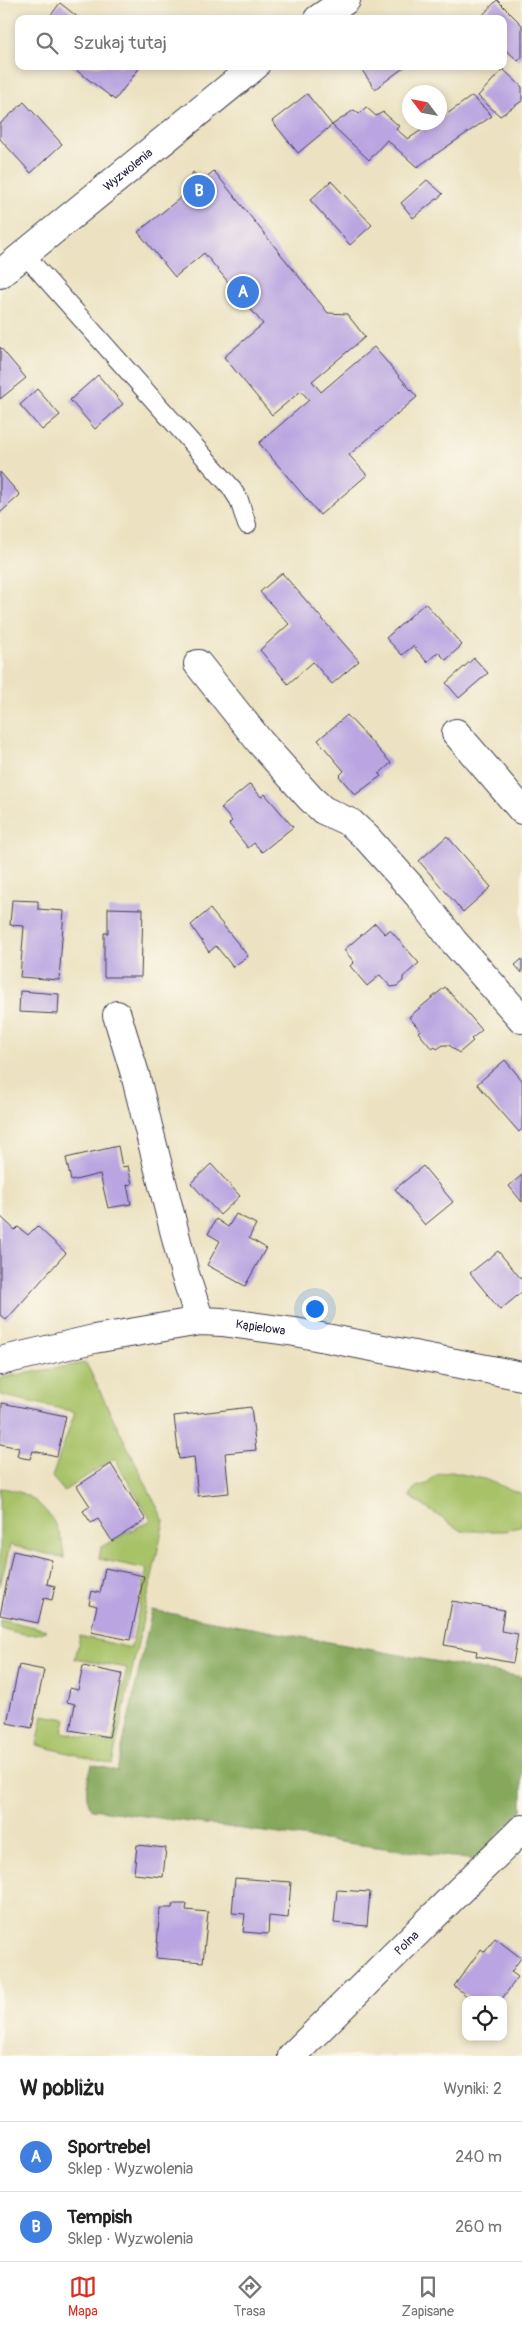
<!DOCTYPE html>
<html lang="pl">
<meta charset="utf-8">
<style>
body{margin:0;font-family:Pangolin,sans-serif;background:#f6f6f6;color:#222}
.controls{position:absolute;right:15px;bottom:15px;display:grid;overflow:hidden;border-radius:10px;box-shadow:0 2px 8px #0003}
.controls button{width:45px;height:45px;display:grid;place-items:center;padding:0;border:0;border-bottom:1px solid #e0e0e0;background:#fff;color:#222;font:25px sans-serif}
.compass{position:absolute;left:402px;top:85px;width:45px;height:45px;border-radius:50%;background:#fff;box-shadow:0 2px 8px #0003;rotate:302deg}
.you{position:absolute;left:314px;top:1308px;width:18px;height:18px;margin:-12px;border:4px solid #fff;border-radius:50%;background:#1a73e8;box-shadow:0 0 0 8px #1a73e833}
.badge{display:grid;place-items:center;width:32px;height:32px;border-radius:50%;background:#d93025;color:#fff;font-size:16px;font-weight:700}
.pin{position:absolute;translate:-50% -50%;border:2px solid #fff;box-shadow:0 1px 5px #0006}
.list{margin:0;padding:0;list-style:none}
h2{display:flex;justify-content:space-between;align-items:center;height:65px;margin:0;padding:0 20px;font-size:21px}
h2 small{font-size:16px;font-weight:400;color:#767676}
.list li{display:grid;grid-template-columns:32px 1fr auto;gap:15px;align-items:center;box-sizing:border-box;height:70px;padding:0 20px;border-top:1px solid #e0e0e0}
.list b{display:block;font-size:19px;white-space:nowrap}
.list p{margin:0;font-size:16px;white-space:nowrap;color:#767676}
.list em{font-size:16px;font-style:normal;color:#767676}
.icon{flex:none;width:28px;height:28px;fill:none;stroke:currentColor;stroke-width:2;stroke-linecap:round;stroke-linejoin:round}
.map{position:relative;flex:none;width:522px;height:2056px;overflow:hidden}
.search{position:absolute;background:#fff;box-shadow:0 2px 8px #0003;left:15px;right:15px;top:15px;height:55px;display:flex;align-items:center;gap:12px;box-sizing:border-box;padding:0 18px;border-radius:10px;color:#767676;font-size:19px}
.sheet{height:205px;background:#fff}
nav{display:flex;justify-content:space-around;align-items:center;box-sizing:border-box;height:70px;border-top:1px solid #e0e0e0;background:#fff;font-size:14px;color:#767676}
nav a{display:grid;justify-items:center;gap:2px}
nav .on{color:#d93025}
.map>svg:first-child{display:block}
.green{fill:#a8c268;stroke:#657252}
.forest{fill:#86a85c;stroke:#54654c}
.building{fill:#baa4e1}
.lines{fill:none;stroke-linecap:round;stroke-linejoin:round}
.service-casing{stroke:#403f4f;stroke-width:20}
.minor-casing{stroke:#403f4f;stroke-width:30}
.tertiary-casing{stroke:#403f4f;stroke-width:30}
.service{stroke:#fff;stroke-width:18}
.minor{stroke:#fff;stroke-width:28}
.tertiary{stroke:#fff;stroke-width:28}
.labels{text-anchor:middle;stroke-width:4.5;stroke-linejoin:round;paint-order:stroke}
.street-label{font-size:12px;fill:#22223b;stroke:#fbf7ec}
</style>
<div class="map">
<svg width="522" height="2056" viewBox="0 0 522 2056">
<rect width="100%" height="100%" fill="#fbf7ec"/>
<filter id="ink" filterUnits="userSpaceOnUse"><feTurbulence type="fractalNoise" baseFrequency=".02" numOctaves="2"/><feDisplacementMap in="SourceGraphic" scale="10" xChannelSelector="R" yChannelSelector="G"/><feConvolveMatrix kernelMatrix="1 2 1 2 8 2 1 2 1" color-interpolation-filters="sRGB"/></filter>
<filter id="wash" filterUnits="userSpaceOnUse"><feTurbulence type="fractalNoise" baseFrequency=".0096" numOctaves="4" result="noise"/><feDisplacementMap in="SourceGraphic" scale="20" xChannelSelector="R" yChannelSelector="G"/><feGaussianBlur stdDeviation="1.12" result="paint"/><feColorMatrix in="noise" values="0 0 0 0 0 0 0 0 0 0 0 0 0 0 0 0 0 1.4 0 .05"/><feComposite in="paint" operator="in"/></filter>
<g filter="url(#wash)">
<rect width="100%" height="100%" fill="#ece2c1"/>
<path class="green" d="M86,1363L164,1521L112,1764L37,1745L43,1715L66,1719L63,1732L112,1743L127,1668L75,1659L80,1636L131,1648L147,1569L99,1559L101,1547L151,1520L114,1458L64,1491L52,1477L75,1412L0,1395V1378Z
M452,1472L484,1479L522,1494V1526L505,1531H461L410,1497C412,1487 418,1486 427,1484C434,1474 440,1473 452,1472Z
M0,1488C36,1490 63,1522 64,1558L10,1545L0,1586Z
M0,1619L47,1630C32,1639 16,1632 0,1628Z"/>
<path class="forest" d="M152,1610L522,1677V1810L474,1860L92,1809C82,1795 88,1780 92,1764L117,1771Z"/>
<g id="blocks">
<path class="building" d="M497,0L522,25V57L518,61L503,47V19H479Z
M60,3L80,19H48Z
M71,66H141L115,100Z
M359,66H406L375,89Z
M503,69L522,87V101L500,116L478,96Z
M307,94L332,125L298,153L272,121Z
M472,96L492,116L417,167L387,140L369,160L332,125L354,110L359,114L366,107L376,116L383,112L399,126L396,129L408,139L434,122H440V119Z
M24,102L62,144L31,173L0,139V124Z
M214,171L328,313L347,314L365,337L312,381L321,392L374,347L417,397L349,455L367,475L320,515L259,443L309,400L301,391L272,415L224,357L263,324L204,253L175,277L138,232L190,190L189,180L193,172L201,181Z
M427,180L443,194L413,218L401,203Z
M331,181L372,225L350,245L310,200Z
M0,347L26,378L0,399Z
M98,375L123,404L95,429L70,400Z
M37,389L60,415L42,430L20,405Z
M0,472L20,495L0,513Z
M282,573L359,661L332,684L313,662L288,684L260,650L289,624L260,592Z
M425,603L462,645L446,660L438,652L427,662L413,646L402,655L386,638Z
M474,658L488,673L459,698L446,683Z
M347,715L391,763L379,774L381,776L355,795L339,776L344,771L318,740Z
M250,784L261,797L265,794L293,827L262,852L254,843L248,848L229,824L232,821L221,808Z
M447,836L491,887L463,912L419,861Z
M12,900L38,901V909L64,911L59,980L20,977L24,926L10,925Z
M108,908L143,909L141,977H104V933H108Z
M210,909L248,956L233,967L216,946L209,952L191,925Z
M375,923L385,934L390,930L419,963L403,977V981L397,986L391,987L380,975L367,986L350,966L354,962L344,950Z
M522,959V973L515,965Z
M445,987L482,1030L471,1039L473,1041L459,1053L449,1045H443L437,1049L435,1047L432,1049L418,1032L420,1030L409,1017Z
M20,991L59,994L58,1014L19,1012Z
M505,1060L522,1080V1129L519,1132L477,1084Z
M118,1146L122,1167L128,1166L132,1184L127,1185L131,1204L108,1208L100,1174L71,1181L66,1158Z
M211,1164L240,1196L220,1215L191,1183Z
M423,1166L453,1202L425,1225L395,1189Z
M522,1175V1202L509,1186Z
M236,1214L256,1224L249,1238L266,1248L245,1286L207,1265L220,1241L208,1234L216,1219L228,1227Z
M0,1216L15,1230L18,1227L28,1235L37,1226L66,1253L6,1320L0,1315Z
M498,1251L522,1280V1292L500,1310L470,1273Z
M2,1403L66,1416L57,1456L33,1451L30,1459L23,1458L17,1456L19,1448L0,1444Z
M251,1407L256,1450L225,1453L229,1493L198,1496L194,1457L179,1459L174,1416Z
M111,1464L146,1520L112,1541L98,1519L91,1523L83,1511L90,1506L77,1486Z
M13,1551L52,1560L47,1584L55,1586L52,1600L44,1598L38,1623L0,1615Z
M105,1568L144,1576L130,1640L91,1632L97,1606L89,1604L92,1591L100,1593Z
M452,1601L504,1610L501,1631L518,1634L513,1663L476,1656L477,1651L444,1645Z
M19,1665L44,1670L32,1728L7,1723Z
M83,1666L122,1674L109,1737L70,1730L75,1704L67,1702L70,1688L78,1690Z
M137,1845L166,1848L163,1877L134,1874Z
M235,1878L291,1882L288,1918L269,1916L268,1934L243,1932L245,1914L232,1913Z
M337,1890L370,1892L367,1926L334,1923Z
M173,1904H187L186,1910L208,1912L203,1962L156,1958L160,1908H172Z
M495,1938L521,1958L511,1972L518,1977L501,2000H472L454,1986L481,1949L485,1952Z"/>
</g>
</g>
<g filter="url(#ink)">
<use href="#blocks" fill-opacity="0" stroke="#403f4f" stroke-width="1"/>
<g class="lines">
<defs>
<path id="service" d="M24,254L230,486L239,500L247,525"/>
<g id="minor">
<path d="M198,664L260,742L310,798L323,810L351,823L367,838L418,895L454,942L522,1019"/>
<path d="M456,733L522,810"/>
<path d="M117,1015L135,1074L185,1274L200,1321"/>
<path id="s1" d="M0,1361L94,1339L200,1321L222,1322L295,1332L522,1376"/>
<path id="s2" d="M292,2056L522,1829"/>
</g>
<g id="tertiary">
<path d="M318,19L346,0"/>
<path id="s3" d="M0,274L255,66"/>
</g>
</defs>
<use href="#service" class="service-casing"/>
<use href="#minor" class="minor-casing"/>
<use href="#tertiary" class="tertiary-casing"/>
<use href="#service" class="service"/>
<use href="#minor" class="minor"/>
<use href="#tertiary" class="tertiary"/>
</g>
</g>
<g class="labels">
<g class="street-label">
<text dy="4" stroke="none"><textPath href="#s3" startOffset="165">Wyzwolenia</textPath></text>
<text dy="4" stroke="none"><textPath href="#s1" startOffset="265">Kąpielowa</textPath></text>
<text dy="4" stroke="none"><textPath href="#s2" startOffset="161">Polna</textPath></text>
</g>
</g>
</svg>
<div class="controls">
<button><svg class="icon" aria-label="locate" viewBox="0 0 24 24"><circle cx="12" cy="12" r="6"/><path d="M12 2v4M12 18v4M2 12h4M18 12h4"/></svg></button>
</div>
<svg class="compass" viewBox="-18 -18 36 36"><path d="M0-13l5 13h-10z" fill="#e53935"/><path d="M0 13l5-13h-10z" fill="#767676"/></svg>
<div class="you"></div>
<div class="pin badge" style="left:243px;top:292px;background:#3f7fe0">A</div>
<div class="pin badge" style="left:199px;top:191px;background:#3f7fe0">B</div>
<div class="search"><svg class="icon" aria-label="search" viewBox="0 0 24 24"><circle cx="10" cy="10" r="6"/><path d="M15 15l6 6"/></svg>Szukaj tutaj</div>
</div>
<section class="sheet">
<h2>W pobliżu<small>Wyniki: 2</small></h2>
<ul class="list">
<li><span class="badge" style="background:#3f7fe0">A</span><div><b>Sportrebel</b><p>Sklep · Wyzwolenia</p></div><em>240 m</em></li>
<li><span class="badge" style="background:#3f7fe0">B</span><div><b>Tempish</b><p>Sklep · Wyzwolenia</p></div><em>260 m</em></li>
</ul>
</section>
<nav>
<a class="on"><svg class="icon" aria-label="map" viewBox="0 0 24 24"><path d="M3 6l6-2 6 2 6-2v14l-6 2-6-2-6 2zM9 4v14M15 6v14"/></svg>Mapa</a>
<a><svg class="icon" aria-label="directions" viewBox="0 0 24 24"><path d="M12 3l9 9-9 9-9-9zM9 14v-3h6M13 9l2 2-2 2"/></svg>Trasa</a>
<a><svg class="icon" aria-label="saved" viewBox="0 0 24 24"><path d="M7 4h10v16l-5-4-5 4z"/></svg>Zapisane</a>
</nav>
